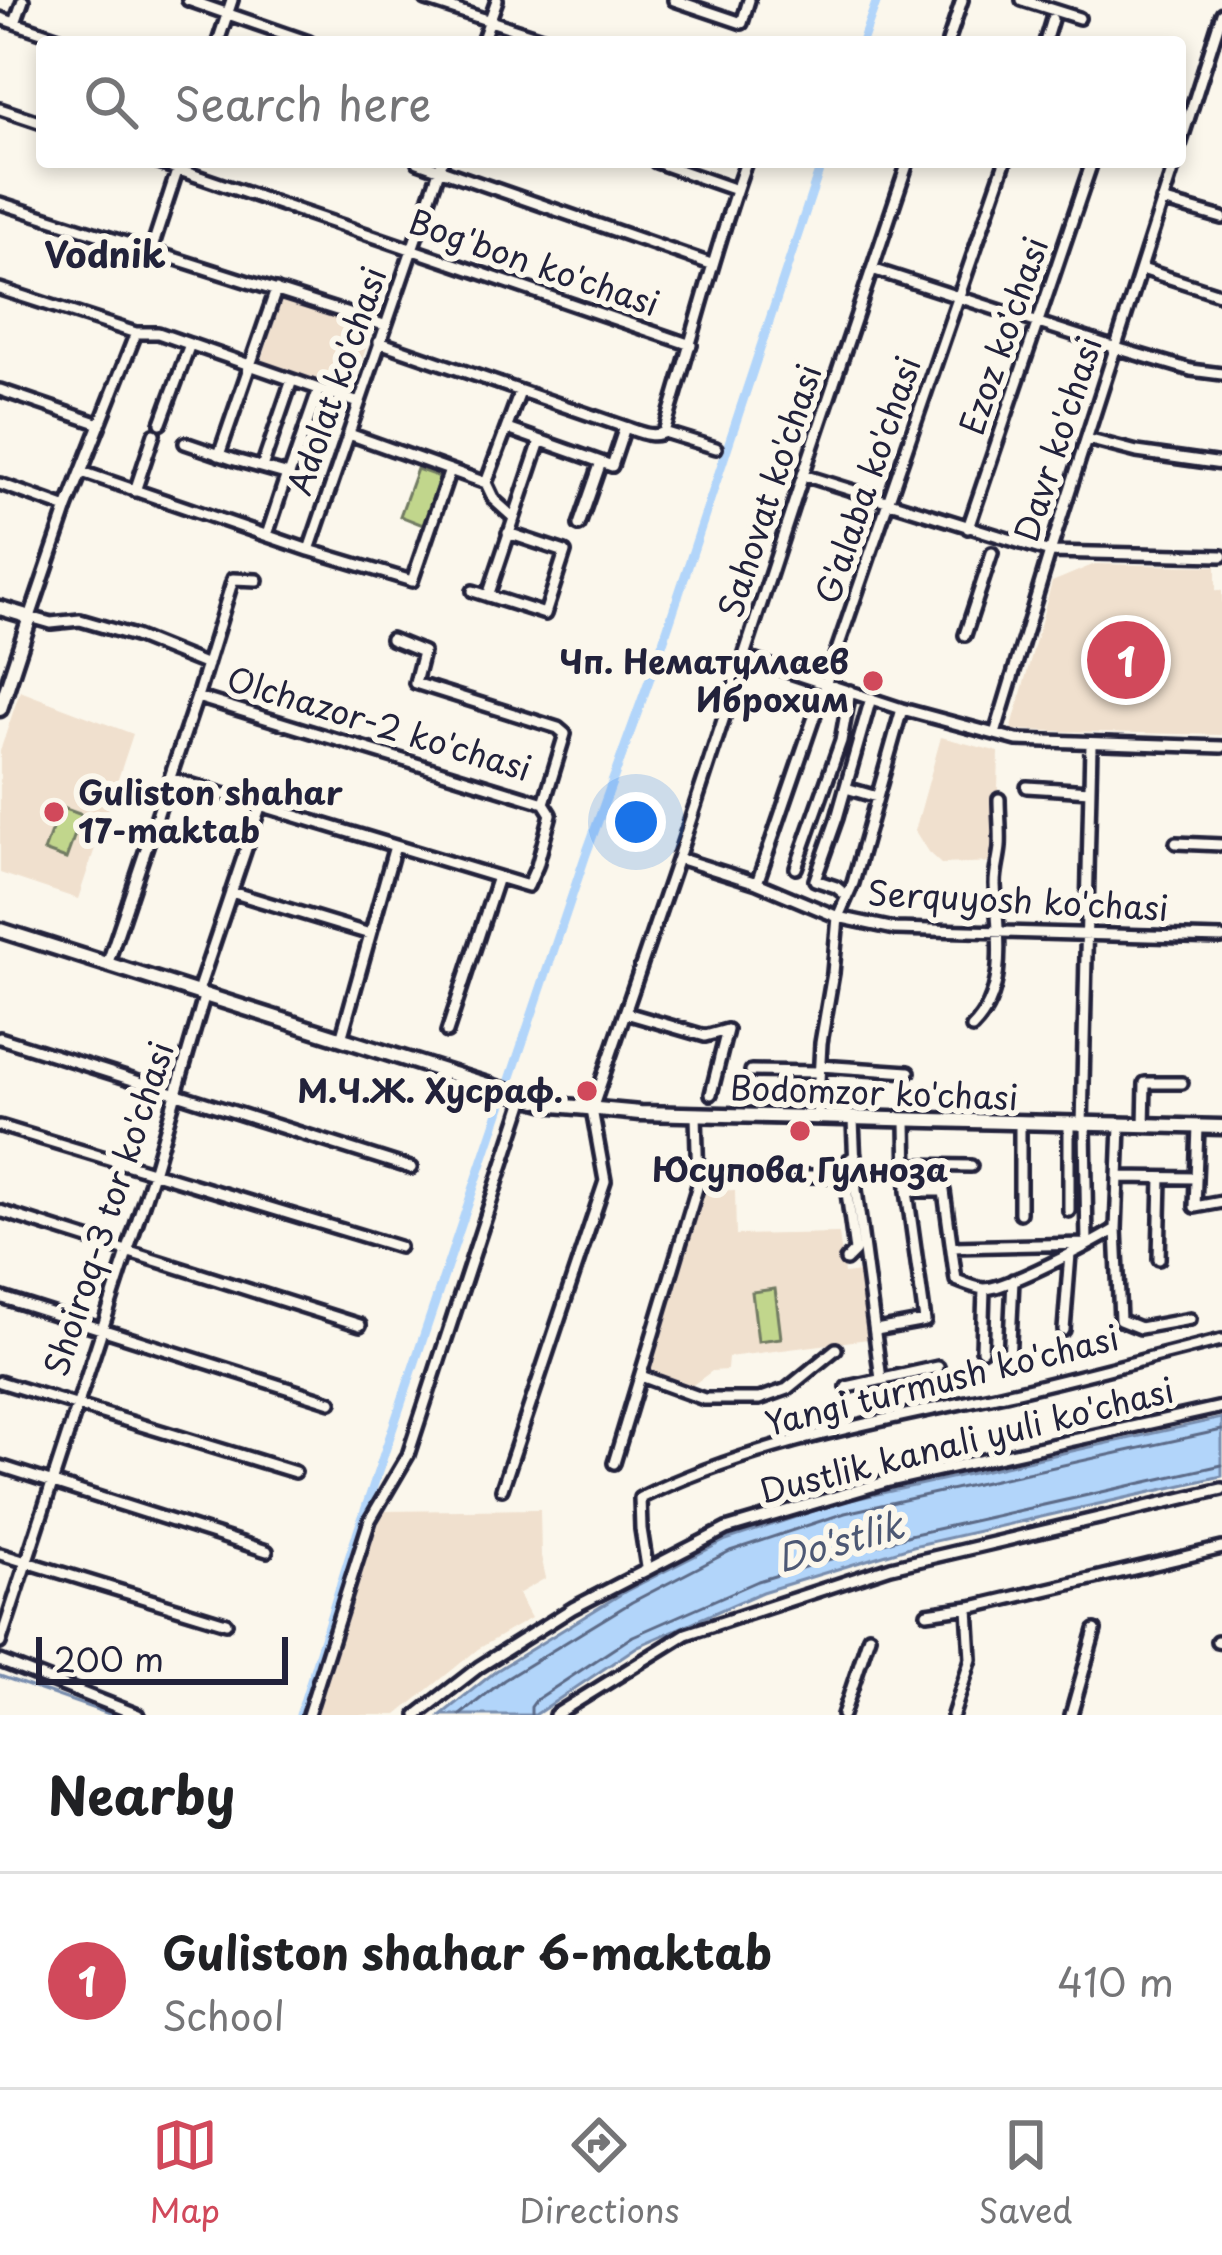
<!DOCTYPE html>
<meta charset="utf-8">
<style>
body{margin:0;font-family:"Playpen Sans",sans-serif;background:#f2f2f2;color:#202124}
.scale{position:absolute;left:36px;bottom:30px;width:252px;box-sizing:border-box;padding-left:12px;border:6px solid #22223b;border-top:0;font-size:33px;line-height:42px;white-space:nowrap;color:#22223b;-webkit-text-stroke:9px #fbf7ec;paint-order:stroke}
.you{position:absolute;left:636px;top:822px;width:42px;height:42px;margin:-30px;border:9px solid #fff;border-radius:50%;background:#1a73e8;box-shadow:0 0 0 18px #1a73e833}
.badge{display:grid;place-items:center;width:78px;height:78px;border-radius:50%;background:#d1495b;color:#fff;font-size:39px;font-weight:700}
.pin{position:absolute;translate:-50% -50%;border:6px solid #fff;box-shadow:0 3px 12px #0006}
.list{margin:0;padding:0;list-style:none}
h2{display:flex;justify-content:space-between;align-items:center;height:156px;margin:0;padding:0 48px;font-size:51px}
h2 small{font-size:39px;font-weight:400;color:#757577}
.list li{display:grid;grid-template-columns:78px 1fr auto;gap:36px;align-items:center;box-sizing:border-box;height:216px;padding:0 48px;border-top:3px solid #e0e0e0}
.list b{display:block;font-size:45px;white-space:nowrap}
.list p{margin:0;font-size:39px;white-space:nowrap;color:#757577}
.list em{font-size:39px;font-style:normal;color:#757577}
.icon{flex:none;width:66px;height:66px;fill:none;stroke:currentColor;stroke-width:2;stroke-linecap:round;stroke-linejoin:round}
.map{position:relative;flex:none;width:1222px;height:1715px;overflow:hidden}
.search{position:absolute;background:#fff;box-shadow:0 6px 18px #0003;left:36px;right:36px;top:36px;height:132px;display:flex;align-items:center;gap:30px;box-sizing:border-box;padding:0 42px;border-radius:12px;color:#757577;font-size:45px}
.sheet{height:372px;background:#fff}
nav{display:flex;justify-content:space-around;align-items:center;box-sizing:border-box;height:168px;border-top:3px solid #e0e0e0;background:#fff;font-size:33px;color:#757577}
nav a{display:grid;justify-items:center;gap:6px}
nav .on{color:#d1495b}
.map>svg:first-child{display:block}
.built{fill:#f0e0ce}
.green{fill:#c1d68c;stroke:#727c64;stroke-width:3}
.water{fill:#b2d5fa;stroke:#788dae;stroke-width:3}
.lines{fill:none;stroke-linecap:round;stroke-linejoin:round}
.shore{stroke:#5c6a87;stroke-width:3}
.stream{stroke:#788dae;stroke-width:3}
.canal{stroke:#b2d5fa;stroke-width:9}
.street-casing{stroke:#22223b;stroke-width:18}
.secondary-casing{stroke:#22223b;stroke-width:21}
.street{stroke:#fbf7ec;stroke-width:9}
.secondary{stroke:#fbf7ec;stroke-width:12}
.poi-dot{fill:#d1495b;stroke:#fbf7ec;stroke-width:4.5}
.labels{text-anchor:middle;stroke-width:12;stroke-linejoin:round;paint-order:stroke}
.street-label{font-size:33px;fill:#22223b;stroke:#fbf7ec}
.poi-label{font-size:33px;font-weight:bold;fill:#22223b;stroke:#fbf7ec;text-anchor:end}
.neighbourhood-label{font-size:36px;font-weight:bold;fill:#22223b;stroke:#fbf7ec}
.water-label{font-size:36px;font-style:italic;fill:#4d5874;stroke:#fbf7ec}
</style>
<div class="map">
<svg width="1222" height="1715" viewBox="0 0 1222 1715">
<rect width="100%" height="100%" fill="#fbf7ec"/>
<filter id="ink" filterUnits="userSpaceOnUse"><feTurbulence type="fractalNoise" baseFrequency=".00833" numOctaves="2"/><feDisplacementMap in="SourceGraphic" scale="24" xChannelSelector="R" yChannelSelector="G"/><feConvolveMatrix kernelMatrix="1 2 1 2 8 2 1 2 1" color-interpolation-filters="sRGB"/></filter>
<g filter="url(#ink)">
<path class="built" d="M282,299L372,329L351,395L260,365Z
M1095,564L1216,566V590L1222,591V735L1011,730L1052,582Z
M20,691L133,734L78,899L0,873V751Z
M941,737L999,752L996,862L941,864L928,852L915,831Z
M735,1190L736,1235L839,1233L844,1274L860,1272L868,1339L728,1357L727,1370L712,1371L690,1387L649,1373L703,1191Z
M540,1509L541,1556L546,1578L518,1594L531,1618L478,1649L397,1715H311L371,1527L383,1511Z"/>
<path class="green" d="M417,469L440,477L423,525L400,516Z
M60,807L82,815L66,859L44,851Z
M775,1289L781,1338L758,1341L752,1292Z"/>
<path class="water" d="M1222,1418V1476L913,1546L762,1592L638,1646L535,1715H441L496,1671L626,1591L726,1540L841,1502Z"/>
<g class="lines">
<path class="shore" d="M460,1715L504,1680L632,1602L730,1551L845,1513L1222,1430
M531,1715V1707L536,1700L633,1636L758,1581L910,1535L1222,1465"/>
<path class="stream" d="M0,1676L112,1715"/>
<path class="canal" d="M862,42L877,0
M300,1715L350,1555L585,857L663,642L822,162"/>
<defs>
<path id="street" d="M188,0L309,42
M426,0L554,42
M674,0L742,23L749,0
M1022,0L1079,18
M0,18L71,42
M15,23L23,0
M218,42L232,0
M482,42L497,0
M948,42L962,0
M1045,42L1052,19
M0,109L42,123
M1180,145L1222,13
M156,162L691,345
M418,162L711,264
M656,162L736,190
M1162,201L1222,218
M0,203L384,325
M151,251L180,162
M872,269L1116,348L1191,370L1222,374
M1142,269L1222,295
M0,289L136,333H158L359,403
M136,333L67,508L30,617L51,623L80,620L135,636L207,665
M379,342L625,427C637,431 653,439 664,432L716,448
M0,390L100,424
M161,423L190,344
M508,429L612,466L625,427
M664,432C692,342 714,251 746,162
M349,434L486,483
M1087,439L1137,452L1222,464
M185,443L235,460L289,475L319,389
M219,455L276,290
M262,467L292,380
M82,472L309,550L412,581L450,470
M803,475L1050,552L1222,556
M0,484L67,508
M135,491L154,434
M514,518L494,500L486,483L520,392
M579,525L601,462
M968,528L1092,162
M267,535L287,474
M309,550L442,162
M473,591L545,614L565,552L508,533
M488,596L540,441
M965,635L992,553
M744,657L902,709L1017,740L1222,747
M197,697L544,803
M995,734L1050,552L1175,162
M170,778L528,886L537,866L551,814L544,803L565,734L558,728L415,683L423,652L391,639
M1027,787L1090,791
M846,788L877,797
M1176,843L1222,845
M678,858L757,883L838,917L895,929L1222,938
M796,868L841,741L850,691
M757,883L1005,162
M231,892L370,934
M847,896L836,887L815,880L837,818L871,698
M107,965L197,697L233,579L257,580
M197,994L261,804
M626,1013L705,1036L727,1030
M972,1028C1010,990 997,932 995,884C995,871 999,859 1000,847C1001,831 999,815 999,799
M447,1032L498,877
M0,1038L411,1168
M341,1039L395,846
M820,1066L909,1072
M751,1071L819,1072
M711,1094L727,1030
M817,1118L821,1043L833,973L838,917L853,883L902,709
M853,1120L856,1190L881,1379
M906,1120L907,1191H944L956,1280C964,1283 975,1288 984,1289C1006,1289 1093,1243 1116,1229
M1020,1124V1213
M0,1126L399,1247
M1082,1126L1091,745
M1085,1126L1087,1244
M1120,1126L1116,1229L1120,1320L1140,1328L1190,1319
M1144,1126L1145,1083H1182
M1198,1127L1195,1207L1222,1202
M905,1165L971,1166
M799,1176H845
M1119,1177L1196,1178
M0,1211L360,1325
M1069,1211V1125
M952,1247L1087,1244
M1159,1259L1161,1178
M846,1260L855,1251L844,1171L846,1162L855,1155
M0,1297L331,1402
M876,1330L925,1321L907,1191
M1064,1330L1070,1254
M982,1350L984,1289
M1009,1362L1013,1280
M641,1376L704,1399H759L787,1389L836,1349
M0,1382L295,1472
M847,1387L938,1367
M614,1463L698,1185L696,1115
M0,1466L267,1551
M502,1489L605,1181L592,1109L678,858L803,475L908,162
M0,1554L226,1623
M647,1567L641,1529L640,1498C753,1443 878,1421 1000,1395C1074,1379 1148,1358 1222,1340
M927,1613L977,1606L1222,1548
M1217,1641L1222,1642
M0,1643L153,1173L204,997
M0,1661L138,1715
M308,1715L370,1520L408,1455L525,1097
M417,1715L479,1667L573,1608L726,1529L889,1481L1222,1407
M555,1715L686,1634L891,1567L1222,1489
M843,1715L869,1636
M953,1715L971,1659L968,1608
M1071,1715L1095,1630"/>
<path id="secondary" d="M0,608L30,617L0,709
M0,930L525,1097L555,1105L640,1113L1222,1127"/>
</defs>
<use href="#street" class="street-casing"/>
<use href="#secondary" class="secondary-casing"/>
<use href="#street" class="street"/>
<use href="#secondary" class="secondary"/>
</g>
</g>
<g class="poi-dot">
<circle cx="873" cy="681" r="12"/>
<circle cx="54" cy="812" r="12"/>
<circle cx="587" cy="1091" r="12"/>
<circle cx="800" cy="1131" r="12"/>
</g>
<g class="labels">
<g class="street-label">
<text transform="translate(534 263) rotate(19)" y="12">Bog'bon ko'chasi</text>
<text transform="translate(1004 336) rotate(-71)" y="12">Ezoz ko'chasi</text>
<text transform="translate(337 381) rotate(-71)" y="12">Adolat ko'chasi</text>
<text transform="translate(1058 439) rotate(-72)" y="12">Davr ko'chasi</text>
<text transform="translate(868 480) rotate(-71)" y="12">G'alaba ko'chasi</text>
<text transform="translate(770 491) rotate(-72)" y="12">Sahovat ko'chasi</text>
<text transform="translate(379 724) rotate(17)" y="12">Olchazor-2 ko'chasi</text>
<text transform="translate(1018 901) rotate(3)" y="12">Serquyosh ko'chasi</text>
<text transform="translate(874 1093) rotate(2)" y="12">Bodomzor ko'chasi</text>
<text transform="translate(109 1209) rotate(-72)" y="12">Shoiroq-3 tor ko'chasi</text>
<text transform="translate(942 1381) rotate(-14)" y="12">Yangi turmush ko'chasi</text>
<text transform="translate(967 1441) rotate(-14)" y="12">Dustlik kanali yuli ko'chasi</text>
</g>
<g class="poi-label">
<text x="849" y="674">Чп. Нематуллаев<tspan x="849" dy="38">Иброхим</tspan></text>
<text x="78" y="805" text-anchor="start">Guliston shahar<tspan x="78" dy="38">17-maktab</tspan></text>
<text x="563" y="1103">М.Ч.Ж. Хусраф.</text>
<text x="800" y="1182" text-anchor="middle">Юсупова Гулноза</text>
</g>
<g class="neighbourhood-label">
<text x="105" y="268">Vodnik</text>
</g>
<g class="water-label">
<text transform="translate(840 1542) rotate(-16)" y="13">Do'stlik</text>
</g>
</g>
</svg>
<div class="scale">200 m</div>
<div class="you"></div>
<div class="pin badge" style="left:1126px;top:660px">1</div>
<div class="search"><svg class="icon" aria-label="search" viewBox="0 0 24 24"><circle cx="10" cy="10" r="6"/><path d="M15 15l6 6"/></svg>Search here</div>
</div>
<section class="sheet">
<h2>Nearby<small></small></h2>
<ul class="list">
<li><span class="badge">1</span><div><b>Guliston shahar 6-maktab</b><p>School</p></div><em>410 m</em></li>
</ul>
</section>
<nav>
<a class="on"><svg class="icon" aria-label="map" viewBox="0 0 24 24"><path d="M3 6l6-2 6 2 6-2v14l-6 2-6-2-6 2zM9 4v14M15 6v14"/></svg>Map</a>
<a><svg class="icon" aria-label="directions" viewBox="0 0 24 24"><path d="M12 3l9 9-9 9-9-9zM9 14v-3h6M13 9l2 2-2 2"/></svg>Directions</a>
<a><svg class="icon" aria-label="saved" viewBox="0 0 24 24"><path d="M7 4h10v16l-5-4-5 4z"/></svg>Saved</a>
</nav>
